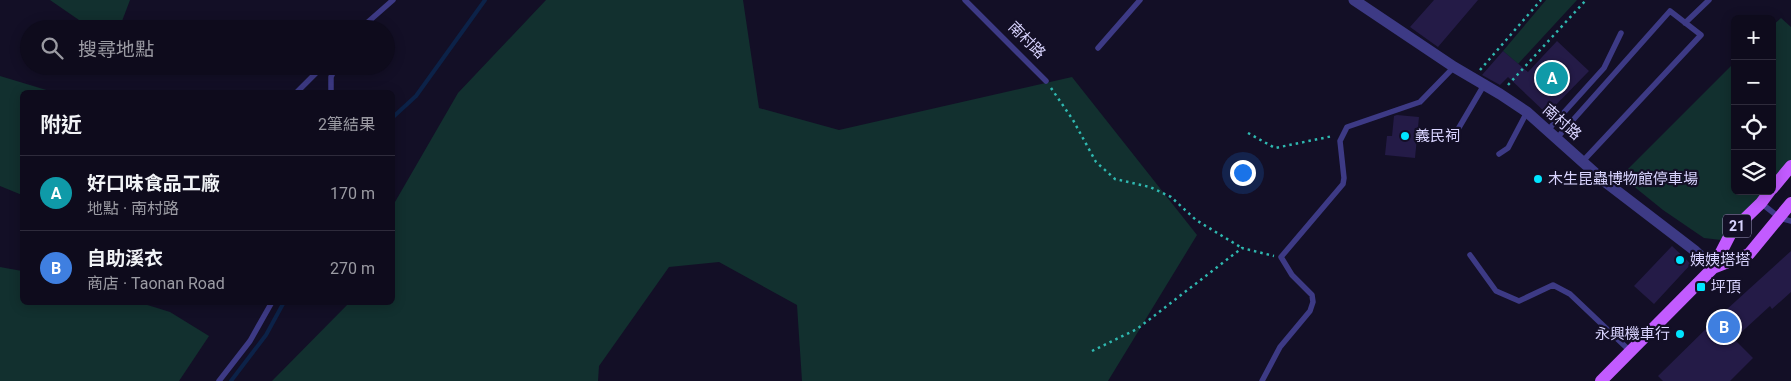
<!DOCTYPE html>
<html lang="zh-TW">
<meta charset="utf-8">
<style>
body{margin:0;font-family:Roboto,"Noto Sans TC",sans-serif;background:#171425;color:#f1f3f6}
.controls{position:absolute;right:15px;top:15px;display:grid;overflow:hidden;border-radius:8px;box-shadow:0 2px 12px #0003}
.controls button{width:45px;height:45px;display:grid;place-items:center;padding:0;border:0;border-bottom:1px solid #2e2b3b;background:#0e0b1c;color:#f1f3f6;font:25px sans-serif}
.you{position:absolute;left:1242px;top:172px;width:18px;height:18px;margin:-12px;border:4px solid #fff;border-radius:50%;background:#1a73e8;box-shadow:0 0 0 8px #1a73e833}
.badge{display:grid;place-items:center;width:32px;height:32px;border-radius:50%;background:#7c3aed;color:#fff;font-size:16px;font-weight:700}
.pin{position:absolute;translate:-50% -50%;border:2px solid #fff;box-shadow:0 1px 5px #0006}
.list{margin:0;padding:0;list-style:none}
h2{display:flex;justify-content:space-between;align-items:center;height:65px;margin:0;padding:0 20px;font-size:21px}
h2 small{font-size:16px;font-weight:400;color:#9b9ba3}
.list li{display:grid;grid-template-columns:32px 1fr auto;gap:15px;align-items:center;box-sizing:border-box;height:75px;padding:0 20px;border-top:1px solid #2e2b3b}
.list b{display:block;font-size:19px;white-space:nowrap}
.list p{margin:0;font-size:16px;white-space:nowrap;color:#9b9ba3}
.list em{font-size:16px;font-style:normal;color:#9b9ba3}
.icon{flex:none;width:28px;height:28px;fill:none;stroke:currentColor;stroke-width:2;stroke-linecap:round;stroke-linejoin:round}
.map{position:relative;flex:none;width:1791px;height:381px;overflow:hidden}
.search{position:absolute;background:#0e0b1c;box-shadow:0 2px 12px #0003;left:20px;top:20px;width:375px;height:55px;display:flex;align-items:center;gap:12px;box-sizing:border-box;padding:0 18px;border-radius:28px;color:#9b9ba3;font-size:19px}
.panel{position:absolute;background:#0e0b1c;box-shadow:0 2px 12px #0003;left:20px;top:90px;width:375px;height:215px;border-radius:8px}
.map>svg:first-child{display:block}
.green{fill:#12302f}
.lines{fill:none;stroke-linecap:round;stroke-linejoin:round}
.stream{stroke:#0c2248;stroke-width:4}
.building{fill:#241b47}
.path{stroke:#2fb8b0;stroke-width:2.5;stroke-dasharray:2.5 4;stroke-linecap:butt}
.lane{stroke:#3d3a85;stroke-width:5.5}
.street{stroke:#3d3a85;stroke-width:11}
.primary{stroke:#c25bff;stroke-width:12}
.poi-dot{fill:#00e5ff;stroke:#130f26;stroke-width:2}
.labels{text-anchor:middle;stroke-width:4.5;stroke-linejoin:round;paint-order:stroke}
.shield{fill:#130f26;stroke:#9e99be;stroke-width:1}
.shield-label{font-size:14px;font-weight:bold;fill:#d9d4ff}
.street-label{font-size:15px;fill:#d9d4ff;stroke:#130f26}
.poi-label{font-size:15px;fill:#d9d4ff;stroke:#130f26;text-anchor:start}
</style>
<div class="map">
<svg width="1791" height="381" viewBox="0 0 1791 381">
<rect width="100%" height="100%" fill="#130f26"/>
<path class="green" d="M50,0H130L119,29H92Z
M546,0H743L759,108L839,130L1072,77L1197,235L1108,381H802L797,305L719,262L669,267L599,366L598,381H272L349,303L392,302V208L395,202L458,93Z
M1546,0H1577L1518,64L1503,51Z
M1781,18L1791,27V161L1772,184V26Z
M1735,62V191H1766L1721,240L1704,238L1663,210L1621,176Z
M0,76L53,92H22V195L0,186Z
M0,267L22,271V302L141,303L170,312L209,336L179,381H0Z"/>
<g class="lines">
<path class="stream" d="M392,118L416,96L485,0
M231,381L266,335L284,302"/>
</g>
<path class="building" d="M1434,0H1478L1438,47L1410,27Z
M1557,41L1589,71L1547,114L1508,77L1500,85L1482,75L1503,51L1528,72Z
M1397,115L1419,117L1415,158L1385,155L1387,136H1392L1394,116Z
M1672,246L1691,264L1654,304L1634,286Z
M1791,251V292L1772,309L1770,306L1734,339L1753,358L1730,381H1663L1658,376L1715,320Z"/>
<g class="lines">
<path class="path" d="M1480,70L1541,0
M1508,85L1586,0
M1051,88L1073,120L1096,162L1115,179L1150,187L1171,197L1196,220L1242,248
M1248,133L1275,148L1333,136
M1092,351L1137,329L1242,248L1274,256"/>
<path class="lane" d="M965,0L1046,81
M1685,23L1709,0
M360,29L393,0
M1098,48L1140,0
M297,92L318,71L335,68
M331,92V77L336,66
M1548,130L1604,68L1621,33
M1454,136L1484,85
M1557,138L1670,11L1701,35L1583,161
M1499,154L1508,148L1527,112
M1761,203L1780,218L1791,221
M1470,255L1496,291L1519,301L1553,285L1570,294L1629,350
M219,381L250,341L272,302
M1262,381L1280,347L1310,311L1313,302L1312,295L1292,275L1281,257L1343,184L1344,178L1340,141L1347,127L1420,102L1454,67"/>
<path class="street" d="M1354,0L1454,67L1500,94L1527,112L1604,181L1694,250L1713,268"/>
<path class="primary" d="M1772,189L1791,166
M1713,268L1749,254L1791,203
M1601,381L1713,268L1732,231L1761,203L1770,191"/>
</g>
<g class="poi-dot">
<circle cx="1405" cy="136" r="5"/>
<circle cx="1538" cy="179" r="5"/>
<circle cx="1680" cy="260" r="5"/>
<rect x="1696" y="282" width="10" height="10" rx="2.5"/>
<circle cx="1680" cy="334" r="5"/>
</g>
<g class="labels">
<rect class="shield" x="1723" y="214.5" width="28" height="23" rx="4"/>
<g class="shield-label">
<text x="1737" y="231">21</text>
</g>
<g class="street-label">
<text transform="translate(1027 40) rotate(45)" y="5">南村路</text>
<text transform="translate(1562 122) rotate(41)" y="5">南村路</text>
</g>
<g class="poi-label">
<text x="1415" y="141">義民祠</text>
<text x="1548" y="184">木生昆蟲博物館停車場</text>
<text x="1690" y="265">姨姨塔塔</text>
<text x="1711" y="292">坪頂</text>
<text x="1670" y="339" text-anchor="end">永興機車行</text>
</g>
</g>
</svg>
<div class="controls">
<button>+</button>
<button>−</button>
<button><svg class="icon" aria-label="locate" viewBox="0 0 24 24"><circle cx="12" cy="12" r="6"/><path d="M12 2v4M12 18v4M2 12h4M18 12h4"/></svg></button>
<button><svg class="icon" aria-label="layers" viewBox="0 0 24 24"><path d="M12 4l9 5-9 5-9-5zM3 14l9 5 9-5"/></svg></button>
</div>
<div class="you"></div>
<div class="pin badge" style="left:1552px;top:78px;background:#0f9aa8">A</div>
<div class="pin badge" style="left:1724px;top:327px;background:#3f7fe0">B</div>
<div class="search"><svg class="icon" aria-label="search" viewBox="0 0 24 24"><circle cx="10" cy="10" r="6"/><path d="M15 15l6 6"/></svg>搜尋地點</div>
<section class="panel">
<h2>附近<small>2筆結果</small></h2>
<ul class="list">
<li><span class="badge" style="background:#0f9aa8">A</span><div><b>好口味食品工廠</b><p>地點 · 南村路</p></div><em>170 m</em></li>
<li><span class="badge" style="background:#3f7fe0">B</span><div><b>自助溪衣</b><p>商店 · Taonan Road</p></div><em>270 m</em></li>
</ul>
</section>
</div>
